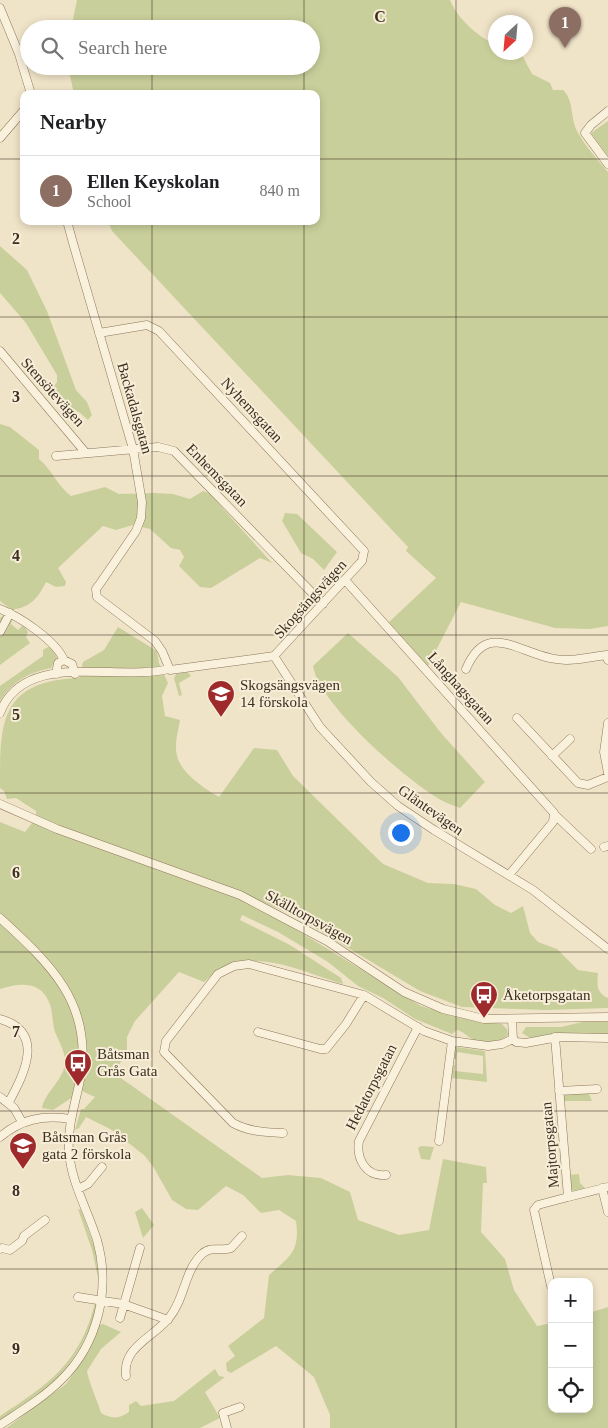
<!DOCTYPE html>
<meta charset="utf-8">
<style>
body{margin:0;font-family:"Times New Roman",serif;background:#f6f6f6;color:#202124}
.controls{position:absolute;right:15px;bottom:15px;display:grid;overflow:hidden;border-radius:10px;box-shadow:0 2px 8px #0003}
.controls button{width:45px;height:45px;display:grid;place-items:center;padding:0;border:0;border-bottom:1px solid #e0e0e0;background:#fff;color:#202124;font:25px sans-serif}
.compass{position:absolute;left:488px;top:15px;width:45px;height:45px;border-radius:50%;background:#fff;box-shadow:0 2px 8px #0003;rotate:206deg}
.you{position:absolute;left:400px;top:832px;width:18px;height:18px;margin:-12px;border:4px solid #fff;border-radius:50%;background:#1a73e8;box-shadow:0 0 0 8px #1a73e833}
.badge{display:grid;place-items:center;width:32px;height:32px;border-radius:50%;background:#9e2a2b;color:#fff;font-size:16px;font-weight:700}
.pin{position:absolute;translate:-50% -41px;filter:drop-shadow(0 1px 2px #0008)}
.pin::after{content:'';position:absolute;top:26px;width:18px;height:15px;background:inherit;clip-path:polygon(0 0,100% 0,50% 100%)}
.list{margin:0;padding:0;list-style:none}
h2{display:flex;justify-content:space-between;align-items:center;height:65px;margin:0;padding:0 20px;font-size:21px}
h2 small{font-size:16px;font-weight:400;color:#757577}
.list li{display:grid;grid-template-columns:32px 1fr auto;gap:15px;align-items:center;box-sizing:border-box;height:70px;padding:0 20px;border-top:1px solid #e0e0e0}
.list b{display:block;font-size:19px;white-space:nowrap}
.list p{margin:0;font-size:16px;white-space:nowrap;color:#757577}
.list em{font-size:16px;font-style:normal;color:#757577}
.icon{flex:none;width:28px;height:28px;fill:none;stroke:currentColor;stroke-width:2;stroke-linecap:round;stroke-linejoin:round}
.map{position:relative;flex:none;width:608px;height:1428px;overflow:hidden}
.search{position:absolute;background:#fff;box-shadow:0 2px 8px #0003;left:20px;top:20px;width:300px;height:55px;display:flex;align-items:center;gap:12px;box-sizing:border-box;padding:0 18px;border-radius:28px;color:#757577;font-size:19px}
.panel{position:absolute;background:#fff;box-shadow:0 2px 8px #0003;left:20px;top:90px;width:300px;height:135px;border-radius:10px}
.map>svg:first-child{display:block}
.green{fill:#c9cf9b}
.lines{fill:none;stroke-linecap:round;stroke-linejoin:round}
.minor-casing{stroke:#8d765c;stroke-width:9}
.minor{stroke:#faf1dc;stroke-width:8}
.grid{fill:none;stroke:#3d2e20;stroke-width:1;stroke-opacity:0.55}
.labels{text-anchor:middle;stroke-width:4;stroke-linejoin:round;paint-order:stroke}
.street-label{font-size:15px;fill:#3d2e20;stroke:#f7eed8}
.poi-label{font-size:15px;fill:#3d2e20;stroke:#f7eed8;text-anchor:start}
.grid-label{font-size:16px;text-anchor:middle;font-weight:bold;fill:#3d2e20;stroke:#f7eed8;stroke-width:4;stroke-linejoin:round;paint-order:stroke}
</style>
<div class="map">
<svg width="608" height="1428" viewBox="0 0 608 1428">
<rect width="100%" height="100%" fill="#f0e4c8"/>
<path class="green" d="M77,0H450C457,18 478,37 495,44L496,52L521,53L532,74L550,83L553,90H563C574,100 570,117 577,131C585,146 597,159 608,172V626L590,629L555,628L461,602L428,666L389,622L436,578L406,551L408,547L112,231L108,221H316V94H74L68,66H311V29H71Z
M608,121V156L591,133Z
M0,246L27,270L47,311L76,390L87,402L92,415L88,420L79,412L63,406L49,392L57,382V375L26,323L0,293Z
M0,424L10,427L39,450V459C54,472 55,483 71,496L105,487L119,494L154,493L173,494L190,499L203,491L209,493L272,563L260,558L211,588L200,587L179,566L184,557L180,550L171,548L150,529L133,525L116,530L103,526L58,568L66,582L65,586L56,587L46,582C38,598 31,607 12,610L0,601Z
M285,513L297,514L337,552L324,570L313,559L301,553L282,521Z
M5,614L13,617L11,624L18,630L23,625L28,632L26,637L30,643L0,665V618Z
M118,627L157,651L159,663L168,683L162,696L165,716L180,720C178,732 174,744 177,756C181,773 205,789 219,797L254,748L277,750L293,776L383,864L428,883L454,884L476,889L495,905L511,913L523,906L530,933L538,942L557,949L578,970L598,973C597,985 596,992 608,998V1008L546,1010L462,1007L420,991L298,918L250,896L269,913L421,1006L459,1018L502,1024L507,1029L508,1035C501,1043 484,1045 474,1040C467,1037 465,1032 457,1030L452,1034L415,1019L383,998L358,986L328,962L278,932L242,915L240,920L290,945L341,978L343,984C296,970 245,941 204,982L179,972L135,1021L127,1037V1053L118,1066V1076L262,1178L288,1175L321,1178L350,1192L358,1220L399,1235L429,1230L443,1159L486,1167L487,1183H483L481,1232L505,1259L514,1290L537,1326L552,1323V1409H589V1313L608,1307V1428H330V1415L314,1377L276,1346L231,1373L227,1371L226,1363L235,1356L228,1346L264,1318L269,1275C290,1256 300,1252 296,1221L279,1210L261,1213L243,1195L226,1186L198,1210L186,1209L172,1200L154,1168L145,1156L112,1130L86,1117L79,1128L75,1130L81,1109H84L95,1097L82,1091L53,1110L42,1108C45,1092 62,1082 65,1064C66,1053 59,1042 55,1032C52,1022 53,1011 49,1002C40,980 18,983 0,989V822L25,832L36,818V811L16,798L7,799L4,791L0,788C0,722 0,681 79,678L83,662L104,650Z
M348,633L398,677L441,733L485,782L460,808C453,805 446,803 439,799C405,779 319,704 313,666Z
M48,647L53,649L57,658L51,668C28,673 13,681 0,701V686L43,656V650Z
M188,672L191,676L179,683L182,695L179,696L174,678L176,674Z
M582,1022H608V1035L572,1033L530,1038L522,1033L526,1027H561Z
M457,1047L485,1051L487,1082L451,1078L453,1065H455V1071L483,1074V1056L457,1052L456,1059H454Z
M588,1092L592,1101H564V1094Z
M421,1146L434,1147L430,1160L421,1159L418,1148Z
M579,1174L580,1183L586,1189L575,1192L570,1189L569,1175Z
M142,1208L154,1225L143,1238L135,1212Z
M78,1209L81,1210L97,1254L99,1282L92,1250Z
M95,1303L97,1306C85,1349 63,1378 26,1404C18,1409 9,1418 0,1419V1416C49,1384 80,1363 95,1303Z
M103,1324L121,1332L101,1349L87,1371C90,1386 97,1399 101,1413C111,1419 120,1419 129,1412V1405L136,1401L141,1406L174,1401L215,1369L219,1376L225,1377L205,1392L220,1418L200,1428H6L66,1384L89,1351L99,1325Z"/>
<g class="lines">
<defs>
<path id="minor" d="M0,8L19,54L31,94
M19,54L29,51
M608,111L591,125L585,133L608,164
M0,138L24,110
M67,221L73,243L133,449L142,502L141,518L136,531L99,585L96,589L97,597L155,641L162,651L170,670L274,656L362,561L364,551L159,331L147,325L99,333
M0,351L85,452
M56,456L158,447L174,451L323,604
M345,580L554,813L553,822L509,875
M0,609C20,617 55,640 64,660
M0,632L10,613
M274,656L320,727L371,782L398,806L434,830L533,890L608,949
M466,669C486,622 514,650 550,658C568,663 589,657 607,655L608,660
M56,674L58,663L64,660L72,664L75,674
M0,713C24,649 116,682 169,669
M517,718L578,783L588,785L608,777
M608,723L604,752L608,773
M552,756L570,739
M0,804L57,829L240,895L327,941L404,992L443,1009L484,1019L608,1017
M555,815L591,849
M604,847L608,846
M0,918C49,963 92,1002 81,1075C76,1102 67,1125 69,1153C72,1184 88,1211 97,1240C111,1289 98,1344 61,1380C43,1398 21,1411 0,1425
M0,1019C46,1032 24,1074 9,1102
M512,1019L513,1039L516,1042L526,1043L558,1037L608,1038
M258,1032L320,1049H326L346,1024L364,995
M555,1037L568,1197L608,1187
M559,1091L597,1089
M0,1097L14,1108L22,1122
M283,1133C266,1132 249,1132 233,1123L164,1052L166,1041L218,974L234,966L249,964L364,995L424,1031L452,1041L488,1046L502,1044L513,1039
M0,1137C21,1119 43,1115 70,1119
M439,1141L452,1041
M386,1175C366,1177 356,1159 359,1141L418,1027
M602,1188L608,1212
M78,1189L88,1184L102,1167
M0,1249L2,1248L10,1250L22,1241L24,1236L45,1220
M551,1286L534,1210L538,1205L568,1197
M78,1297L123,1304L168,1320
M120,1318L140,1248
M126,1376C122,1347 154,1337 169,1318C185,1299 184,1271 202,1254C212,1245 221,1252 231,1248L242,1236
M227,1428L223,1413L240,1407"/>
</defs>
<use href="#minor" class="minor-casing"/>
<use href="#minor" class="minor"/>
</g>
<path class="grid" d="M152,0V29M304,0V29M456,0V1428M152,66V94M304,66V94M0,159H24M316,159H608M152,221V1428M304,221V1428M0,317H608M0,476H608M0,635H608M0,793H608M0,952H608M0,1111H608M0,1269H608"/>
<defs>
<symbol id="school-pin" viewBox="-11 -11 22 30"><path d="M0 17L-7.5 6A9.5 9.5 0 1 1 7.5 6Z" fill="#9e2a2b" stroke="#f7eed8"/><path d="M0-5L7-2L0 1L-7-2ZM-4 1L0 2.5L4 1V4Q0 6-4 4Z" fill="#fff"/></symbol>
<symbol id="bus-pin" viewBox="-11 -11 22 30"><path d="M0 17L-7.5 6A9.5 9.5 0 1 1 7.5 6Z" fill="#9e2a2b" stroke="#f7eed8"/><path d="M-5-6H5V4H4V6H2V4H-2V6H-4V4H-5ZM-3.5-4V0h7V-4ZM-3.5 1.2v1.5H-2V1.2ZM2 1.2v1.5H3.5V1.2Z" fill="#fff"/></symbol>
</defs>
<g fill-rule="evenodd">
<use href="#school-pin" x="205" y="678" width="32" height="43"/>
<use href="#bus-pin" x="468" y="979" width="32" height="43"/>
<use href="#bus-pin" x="62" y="1047" width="32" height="43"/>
<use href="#school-pin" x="7" y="1130" width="32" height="43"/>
</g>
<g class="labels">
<g class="street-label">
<text transform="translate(53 392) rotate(48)" y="5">Stensötevägen</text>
<text transform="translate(135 408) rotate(74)" y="5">Backadalsgatan</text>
<text transform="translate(252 410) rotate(47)" y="5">Nyhemsgatan</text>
<text transform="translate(217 475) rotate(46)" y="5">Enhemsgatan</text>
<text transform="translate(310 599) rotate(-48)" y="5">Skogsängsvägen</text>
<text transform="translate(461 688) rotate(48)" y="5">Långhagsgatan</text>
<text transform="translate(431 810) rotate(35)" y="5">Gläntevägen</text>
<text transform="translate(309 917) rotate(29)" y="5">Skälltorpsvägen</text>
<text transform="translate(371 1087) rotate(-63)" y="5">Hedatorpsgatan</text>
<text transform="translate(550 1145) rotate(-95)" y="5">Majtorpsgatan</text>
</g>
<g class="poi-label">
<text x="240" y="690">Skogsängsvägen<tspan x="240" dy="17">14 förskola</tspan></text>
<text x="503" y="1000">Åketorpsgatan</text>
<text x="97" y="1059">Båtsman<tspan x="97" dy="17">Grås Gata</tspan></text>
<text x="42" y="1142">Båtsman Grås<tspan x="42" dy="17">gata 2 förskola</tspan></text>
</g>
</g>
<g class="grid-label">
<text x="380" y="22">C</text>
<text x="16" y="244">2</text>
<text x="16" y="402">3</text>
<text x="16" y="561">4</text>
<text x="16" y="720">5</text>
<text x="16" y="878">6</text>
<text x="16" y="1037">7</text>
<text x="16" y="1196">8</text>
<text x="16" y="1354">9</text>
</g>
</svg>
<div class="controls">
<button>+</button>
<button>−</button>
<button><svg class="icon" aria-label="locate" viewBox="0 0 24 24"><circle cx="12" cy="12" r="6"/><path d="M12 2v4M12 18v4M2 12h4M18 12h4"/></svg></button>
</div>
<svg class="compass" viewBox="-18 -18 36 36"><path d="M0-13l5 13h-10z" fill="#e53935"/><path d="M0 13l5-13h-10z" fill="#757577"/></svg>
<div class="you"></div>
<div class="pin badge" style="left:565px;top:48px;background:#8d6e63">1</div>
<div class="search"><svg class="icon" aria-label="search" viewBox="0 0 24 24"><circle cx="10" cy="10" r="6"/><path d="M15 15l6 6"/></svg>Search here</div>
<section class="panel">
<h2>Nearby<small></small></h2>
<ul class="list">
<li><span class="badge" style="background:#8d6e63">1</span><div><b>Ellen Keyskolan</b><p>School</p></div><em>840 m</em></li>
</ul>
</section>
</div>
